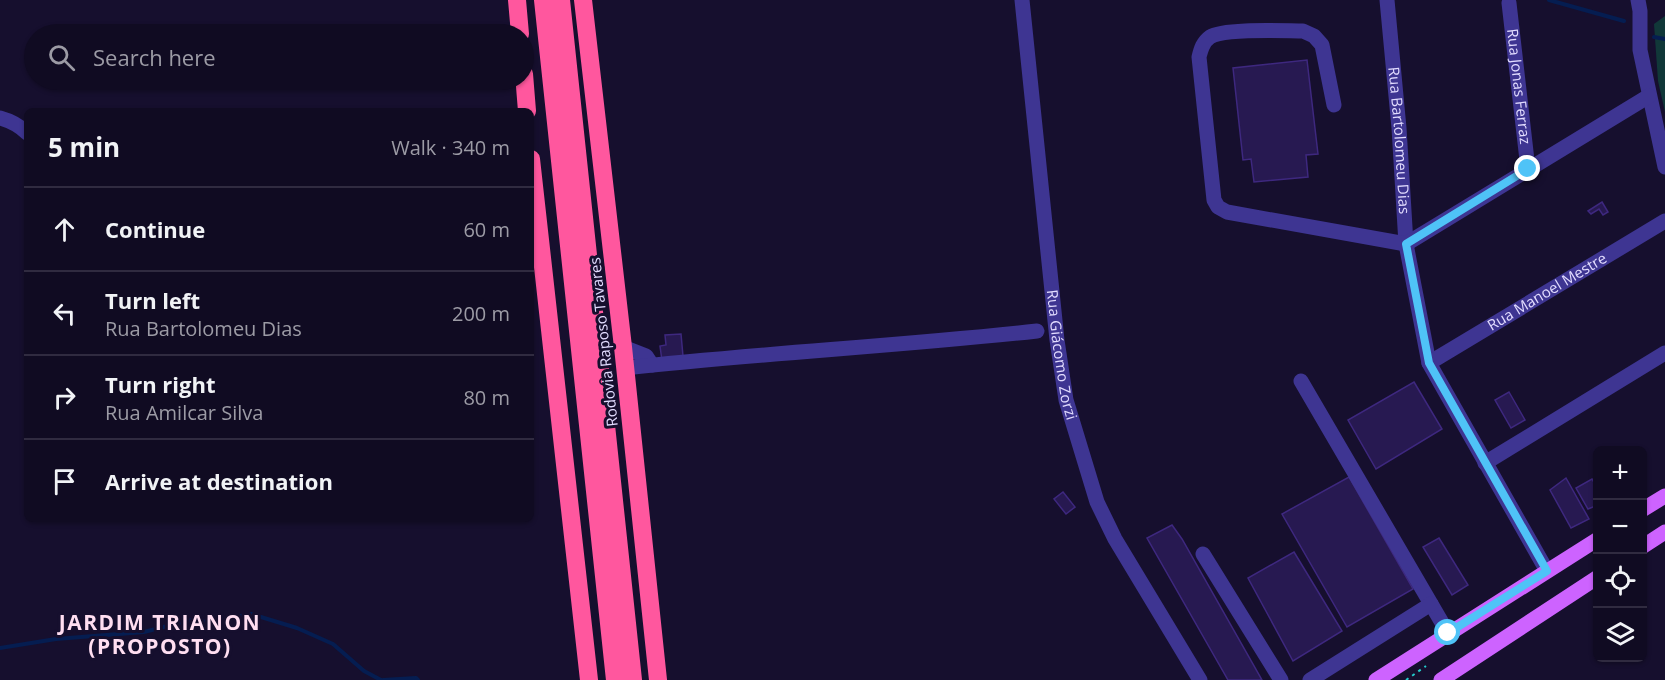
<!DOCTYPE html>
<meta charset="utf-8">
<style>
body{margin:0;font-family:"Open Sans",sans-serif;background:#19142a;color:#f1f3f6}
.controls{position:absolute;right:18px;bottom:18px;display:grid;overflow:hidden;border-radius:9px;box-shadow:0 2px 4px #0004}
.controls button{width:54px;height:54px;display:grid;place-items:center;padding:0;border:0;border-bottom:2px solid #302b40;background:#100b22;color:#f1f3f6;font:30px sans-serif}
.stop{position:absolute;width:18px;height:18px;margin:-14px;border:4px solid #4fc3f7;border-radius:50%;background:#fff}
.stop.end{background:#4fc3f7;border-color:#fff;box-shadow:0 2px 6px #0008}
.list{margin:0;padding:0;list-style:none}
h2{display:flex;justify-content:space-between;align-items:center;height:78px;margin:0;padding:0 24px;font-size:26px}
h2 small{font-size:20px;font-weight:400;color:#9c9ba5}
.list li{display:grid;grid-template-columns:39px 1fr auto;gap:18px;align-items:center;box-sizing:border-box;height:84px;padding:0 24px;border-top:2px solid #302b40}
.list b{display:block;font-size:22px;white-space:nowrap}
.list p{margin:0;font-size:20px;white-space:nowrap;color:#9c9ba5}
.list em{font-size:20px;font-style:normal;color:#9c9ba5}
.icon{flex:none;width:33px;height:33px;fill:none;stroke:currentColor;stroke-width:2;stroke-linecap:round;stroke-linejoin:round}
.map{position:relative;flex:none;width:1665px;height:680px;overflow:hidden}
.search{position:absolute;background:#100b22;box-shadow:0 2px 4px #0004;left:24px;top:24px;width:510px;height:66px;display:flex;align-items:center;gap:15px;box-sizing:border-box;padding:0 21px;border-radius:33px;color:#9c9ba5;font-size:22px}
.panel{position:absolute;background:#100b22;box-shadow:0 2px 4px #0004;left:24px;top:108px;width:510px;height:414px;border-radius:9px}
.map>svg:first-child{display:block}
.green{fill:#113839}
.lines{fill:none;stroke-linecap:round;stroke-linejoin:round}
.stream{stroke:#051d51;stroke-width:4}
.building{fill:#271951;stroke:#3e287f;stroke-width:1.5}
.path{stroke:#24cbca;stroke-width:2;stroke-dasharray:3 4.5;stroke-linecap:butt}
.minor{stroke:#3e3592;stroke-width:15}
.major{stroke:#cd63ff;stroke-width:15}
.highway{stroke:#ff579e;stroke-width:18}
.route{stroke:#4fc3f7;stroke-width:8}
.labels{text-anchor:middle;stroke-width:6;stroke-linejoin:round;paint-order:stroke}
.street-label{font-size:15px;fill:#e2dcff;stroke:#160f2e}
.district-label{font-size:21px;font-weight:bold;letter-spacing:1.5px;fill:#ffdef1;stroke:#160f2e}
</style>
<div class="map">
<svg width="1665" height="680" viewBox="0 0 1665 680">
<rect width="100%" height="100%" fill="#160f2e"/>
<path class="green" d="M1665,16V112L1658,81L1654,24Z"/>
<g class="lines">
<path class="stream" d="M1549,0L1624,21
M1654,37L1665,39
M0,648L56,639L144,632L191,620L209,622L251,614L297,628L333,644L364,671L381,680
M383,680L416,678L418,680"/>
</g>
<path class="building" d="M1307,60L1318,154L1306,155L1308,177L1254,182L1251,159L1243,160L1233,68Z
M1602,202L1608,212L1603,215L1599,209L1591,214L1588,211Z
M681,334L683,356L663,368L660,346L666,345L665,335Z
M1414,382L1442,429L1376,469L1348,420Z
M1509,392L1525,420L1511,428L1495,400Z
M1349,477L1413,589L1347,627L1282,514Z
M1566,478L1589,519L1571,528L1550,490Z
M1592,479L1598,489V505L1588,509L1576,488Z
M1063,492L1075,507L1066,514L1054,499Z
M1172,525L1182,539L1262,680H1228L1147,538Z
M1439,538L1468,585L1452,595L1423,547Z
M1294,552L1342,631L1293,661L1248,578Z"/>
<g class="lines">
<path class="path" d="M1406,680L1426,666"/>
<g class="minor">
<path id="s1" d="M1022,0L1057,340L1066,400L1097,502L1115,539L1200,680"/>
<path id="s2" d="M1387,0L1399,128L1406,244L1429,363L1547,571"/>
<path d="M1638,0L1640,11V50L1665,167"/>
<path id="s3" d="M1509,3L1528,169"/>
<path d="M1334,105L1322,45L1314,36L1303,31C1284,31 1224,28 1210,37C1203,42 1201,49 1199,57L1214,200L1218,207L1227,212L1406,244L1649,96"/>
<path d="M0,118C11,121 19,125 27,133"/>
<path d="M623,347L646,356L652,365"/>
<path id="s4" d="M1429,363L1665,221"/>
<path d="M625,368C762,353 900,346 1037,331"/>
<path d="M1301,381L1448,633"/>
<path d="M1485,463L1665,353"/>
<path d="M1203,554L1281,680"/>
<path d="M1310,680L1431,604"/>
</g>
<path class="major" d="M1642,510L1665,496
M1642,547L1665,532
M1376,680L1598,539
M1441,680L1598,577"/>
<path class="highway" d="M517,0L520,34
M543,0L615,680
M561,0L633,680
M583,0L623,347L658,680
M524,74L527,111
M531,159L589,680"/>
</g>
<g class="lines">
<path class="route" d="M1448,633L1547,571L1429,363L1406,244L1528,169"/>
</g>
<g class="labels">
<g class="street-label">
<text dy="5" stroke="none"><textPath href="#s3" startOffset="84">Rua Jonas Ferraz</textPath></text>
<text dy="5" stroke="none"><textPath href="#s2" startOffset="141">Rua Bartolomeu Dias</textPath></text>
<text dy="5" stroke="none"><textPath href="#s4" startOffset="138">Rua Manoel Mestre</textPath></text>
<text transform="translate(604 342) rotate(-96)" y="5">Rodovia Raposo Tavares</text>
<text dy="5" stroke="none"><textPath href="#s1" startOffset="357">Rua Giácomo Zorzi</textPath></text>
</g>
<g class="district-label">
<text x="160" y="630">JARDIM TRIANON<tspan x="160" dy="24">(PROPOSTO)</tspan></text>
</g>
</g>
</svg>
<div class="controls">
<button>+</button>
<button>−</button>
<button><svg class="icon" aria-label="locate" viewBox="0 0 24 24"><circle cx="12" cy="12" r="6"/><path d="M12 2v4M12 18v4M2 12h4M18 12h4"/></svg></button>
<button><svg class="icon" aria-label="layers" viewBox="0 0 24 24"><path d="M12 4l9 5-9 5-9-5zM3 14l9 5 9-5"/></svg></button>
</div>
<div class="stop" style="left:1448px;top:633px"></div>
<div class="stop end" style="left:1528px;top:169px"></div>
<div class="search"><svg class="icon" aria-label="search" viewBox="0 0 24 24"><circle cx="10" cy="10" r="6"/><path d="M15 15l6 6"/></svg>Search here</div>
<section class="panel">
<h2>5 min<small>Walk · 340 m</small></h2>
<ul class="list">
<li><svg class="icon" aria-label="ahead" viewBox="0 0 24 24"><path d="M12 20V5M6 11l6-6 6 6"/></svg><div><b>Continue</b></div><em>60 m</em></li>
<li><svg class="icon" aria-label="left" viewBox="0 0 24 24"><path d="M17 20v-9H6M10 6l-5 5 5 5"/></svg><div><b>Turn left</b><p>Rua Bartolomeu Dias</p></div><em>200 m</em></li>
<li><svg class="icon" aria-label="right" viewBox="0 0 24 24"><path d="M7 20v-9h11M14 6l5 5-5 5"/></svg><div><b>Turn right</b><p>Rua Amilcar Silva</p></div><em>80 m</em></li>
<li><svg class="icon" aria-label="arrive" viewBox="0 0 24 24"><path d="M6 21V4h12l-3 4 3 4H6"/></svg><div><b>Arrive at destination</b></div></li>
</ul>
</section>
</div>
